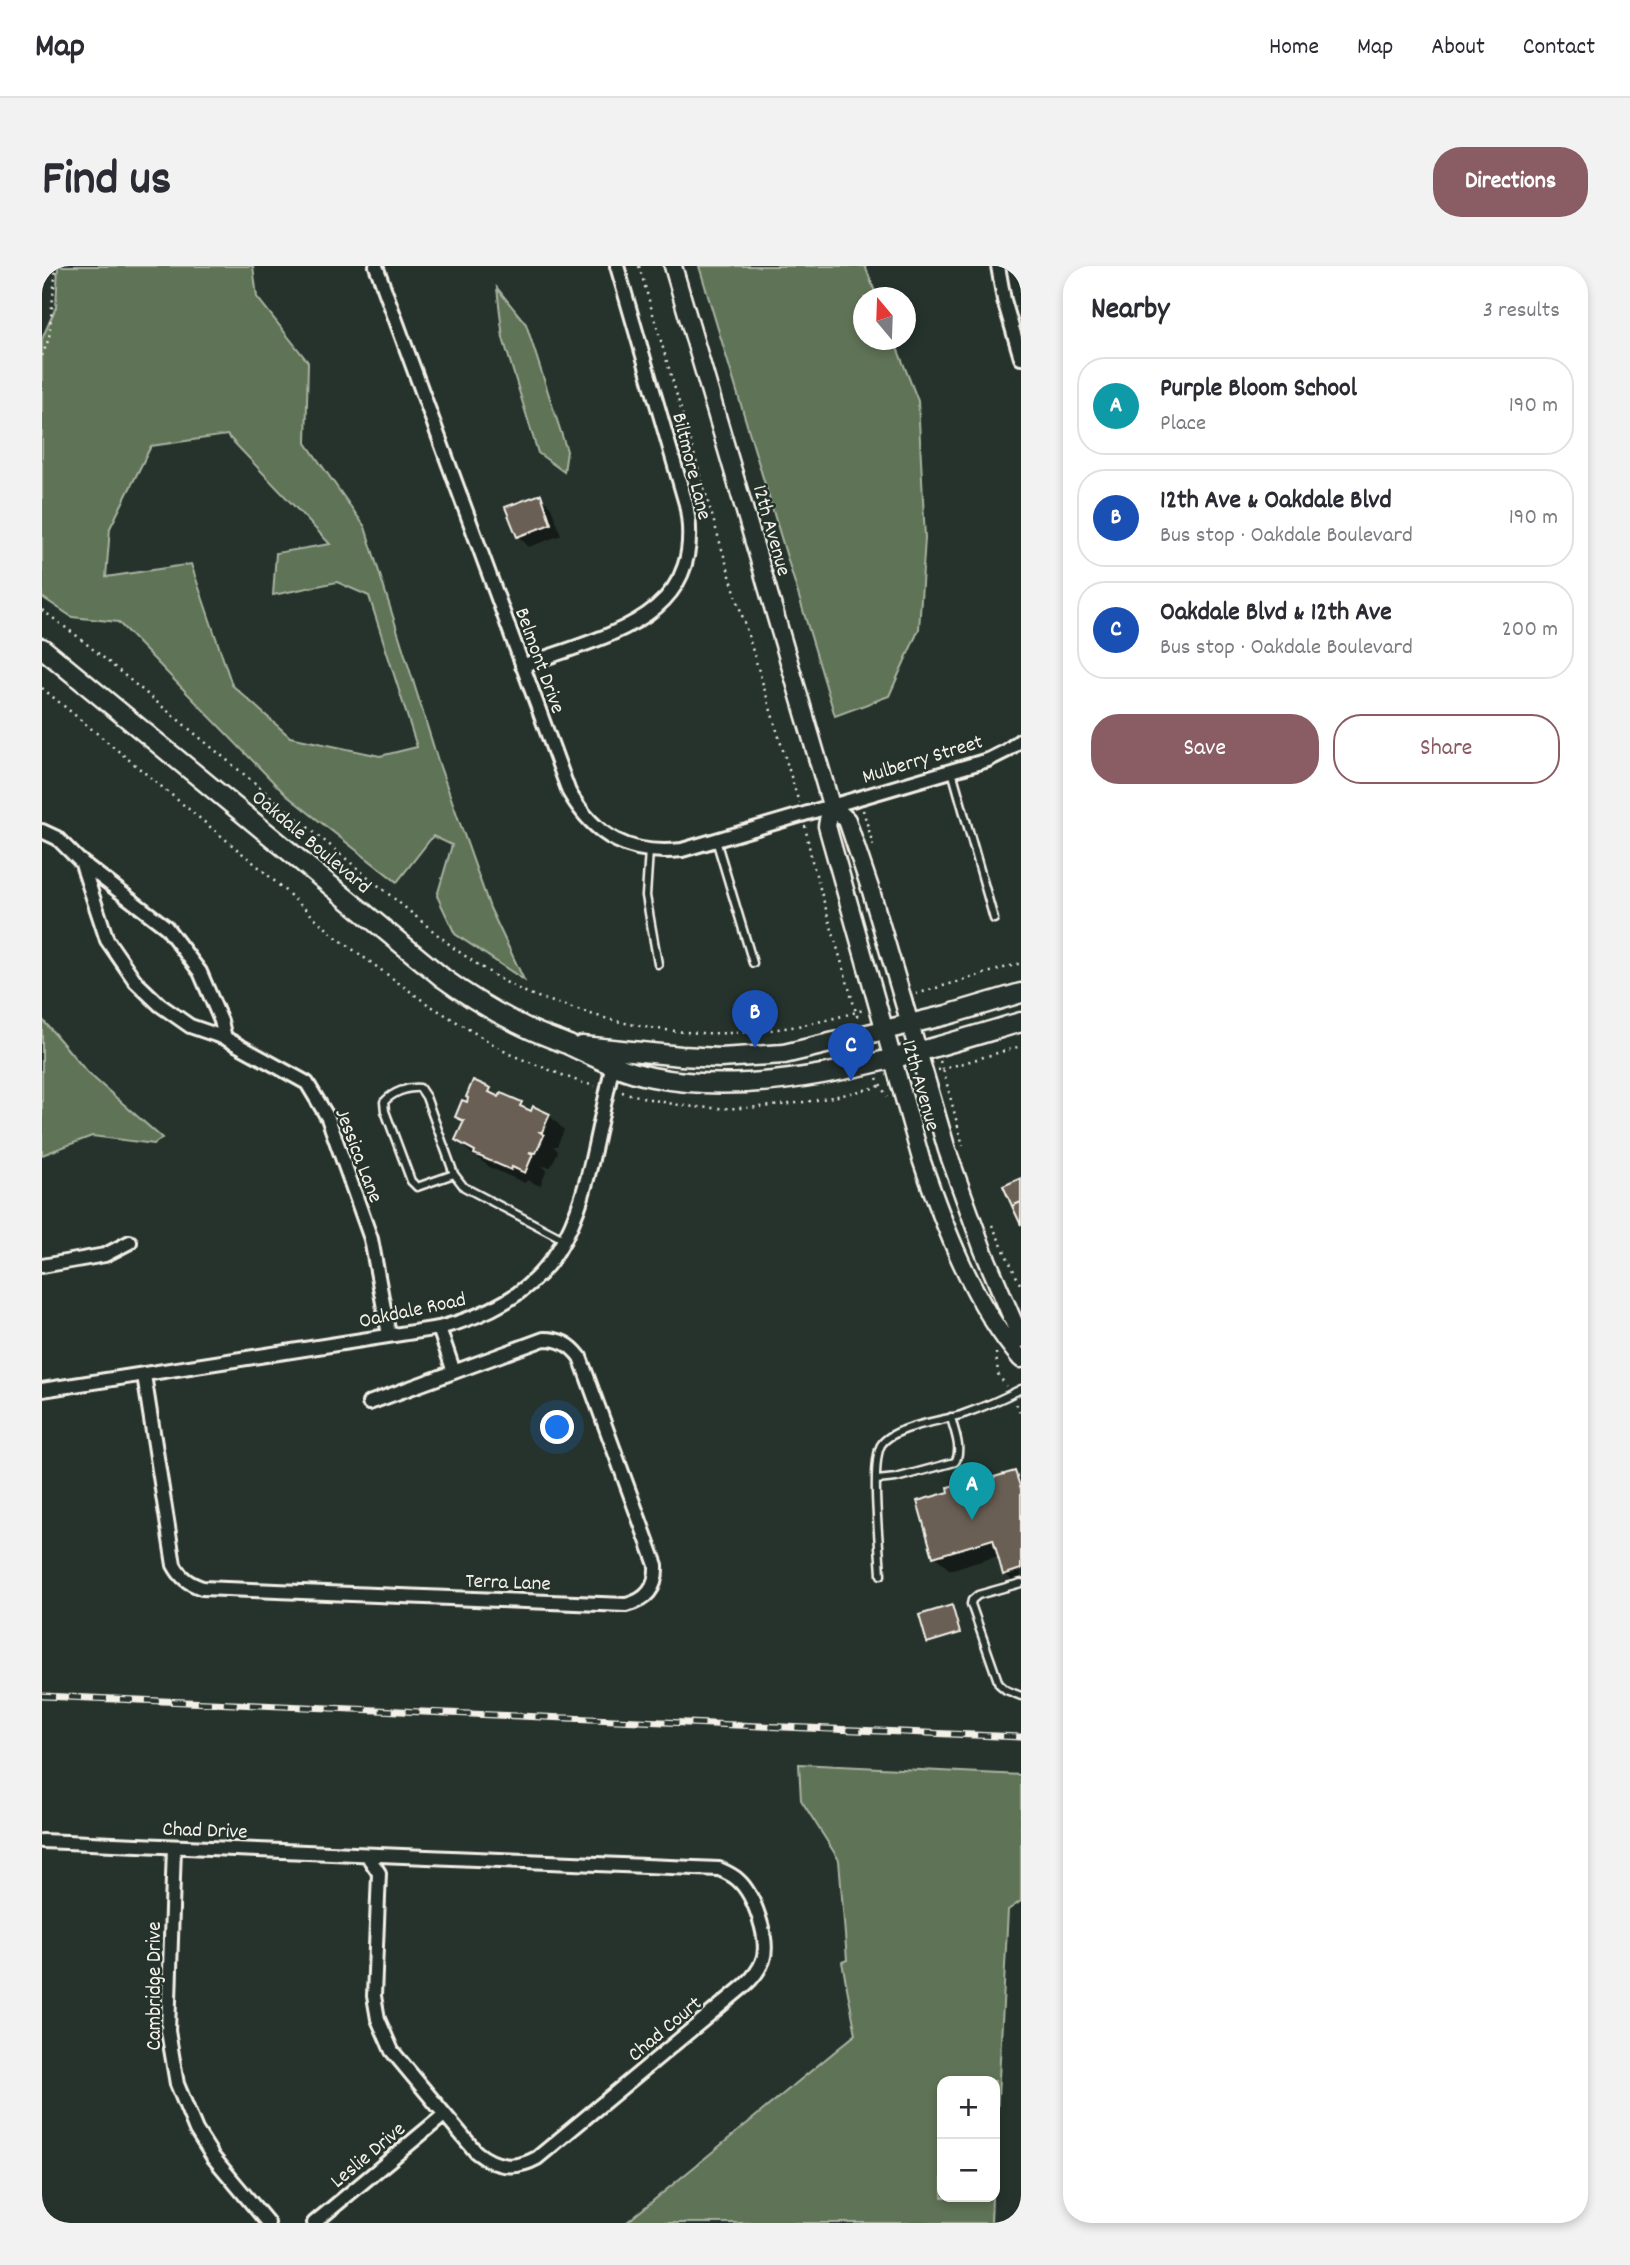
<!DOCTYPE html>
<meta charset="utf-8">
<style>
body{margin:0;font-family:Dekko,sans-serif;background:#f2f2f3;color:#2b2b33}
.controls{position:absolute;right:21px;bottom:21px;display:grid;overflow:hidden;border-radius:14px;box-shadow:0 4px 10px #0003}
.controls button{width:63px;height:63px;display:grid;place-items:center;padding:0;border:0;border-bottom:2px solid #e1e1e2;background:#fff;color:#2b2b33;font:35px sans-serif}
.compass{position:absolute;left:811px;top:21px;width:63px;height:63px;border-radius:50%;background:#fff;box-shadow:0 4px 10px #0003;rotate:341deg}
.you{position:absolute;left:516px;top:1162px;width:24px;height:24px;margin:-18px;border:5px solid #fff;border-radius:50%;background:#1a73e8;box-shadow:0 0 0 10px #1a73e833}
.badge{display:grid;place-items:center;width:46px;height:46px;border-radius:50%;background:#8a5d65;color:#fff;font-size:23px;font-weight:700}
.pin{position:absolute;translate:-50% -58px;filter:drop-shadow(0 2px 4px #0008)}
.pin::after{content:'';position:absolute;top:37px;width:24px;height:21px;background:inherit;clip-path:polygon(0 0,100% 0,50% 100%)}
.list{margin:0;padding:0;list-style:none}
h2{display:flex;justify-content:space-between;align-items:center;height:91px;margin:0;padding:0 28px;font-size:30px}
h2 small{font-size:23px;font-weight:400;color:#7c7c81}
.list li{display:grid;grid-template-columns:46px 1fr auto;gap:21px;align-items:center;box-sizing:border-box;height:98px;margin:0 14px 14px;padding:0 14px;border:2px solid #e1e1e2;border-radius:28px}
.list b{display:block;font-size:26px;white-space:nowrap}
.list p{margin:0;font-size:23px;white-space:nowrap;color:#7c7c81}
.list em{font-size:23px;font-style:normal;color:#7c7c81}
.actions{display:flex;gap:14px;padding:21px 28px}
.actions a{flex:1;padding:16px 0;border:2px solid #8a5d65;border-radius:28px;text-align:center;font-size:24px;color:#8a5d65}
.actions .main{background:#8a5d65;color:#fff}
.map{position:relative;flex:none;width:979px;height:1957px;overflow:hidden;border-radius:28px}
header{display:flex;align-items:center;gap:42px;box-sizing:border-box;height:98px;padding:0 35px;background:#fff;border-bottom:2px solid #e1e1e2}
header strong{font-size:33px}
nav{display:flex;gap:38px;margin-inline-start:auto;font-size:24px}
.intro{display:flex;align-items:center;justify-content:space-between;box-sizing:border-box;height:168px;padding:0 42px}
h1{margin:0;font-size:49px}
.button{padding:18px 32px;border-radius:28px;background:#8a5d65;color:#fff;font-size:24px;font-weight:700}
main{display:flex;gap:42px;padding:0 42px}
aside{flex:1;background:#fff;border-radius:28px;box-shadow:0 4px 10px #0003}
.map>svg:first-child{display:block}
.green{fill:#5e7357;stroke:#a9b2a0;stroke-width:2;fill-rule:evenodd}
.shadow{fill:#0007}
.building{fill:#6a5f54;stroke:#f4f1e8;stroke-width:2}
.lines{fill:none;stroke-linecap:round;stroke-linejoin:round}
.service-casing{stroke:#f4f1e8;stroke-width:11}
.minor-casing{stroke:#f4f1e8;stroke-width:18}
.tertiary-casing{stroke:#f4f1e8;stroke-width:21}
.secondary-casing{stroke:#f4f1e8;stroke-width:23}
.path{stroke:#f4f1e8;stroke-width:2.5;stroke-dasharray:2 5;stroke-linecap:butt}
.service{stroke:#26332d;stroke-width:6}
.minor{stroke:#26332d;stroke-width:12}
.tertiary{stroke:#26332d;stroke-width:16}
.secondary{stroke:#26332d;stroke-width:18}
.rail-casing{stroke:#f4f1e8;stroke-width:7}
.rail{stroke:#26332d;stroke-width:4.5;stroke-dasharray:13;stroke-linecap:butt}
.labels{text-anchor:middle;stroke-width:5;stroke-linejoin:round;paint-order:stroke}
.street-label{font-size:21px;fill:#f4f1e8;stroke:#26332d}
</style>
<header>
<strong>Map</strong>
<nav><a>Home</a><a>Map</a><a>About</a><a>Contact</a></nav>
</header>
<div class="intro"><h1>Find us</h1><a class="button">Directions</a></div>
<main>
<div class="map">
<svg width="979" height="1957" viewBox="0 0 979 1957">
<rect width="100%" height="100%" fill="#26332d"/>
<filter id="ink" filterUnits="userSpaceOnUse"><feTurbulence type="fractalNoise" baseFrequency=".0143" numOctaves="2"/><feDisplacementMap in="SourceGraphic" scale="14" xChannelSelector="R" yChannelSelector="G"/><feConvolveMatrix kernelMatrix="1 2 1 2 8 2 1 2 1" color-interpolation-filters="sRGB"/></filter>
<g filter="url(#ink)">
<path class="green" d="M16,0H211L215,31L266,96L264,177L323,261L397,498L448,642L482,714L413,668L395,630L410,579L391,570L355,616L244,529L76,356L30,351L0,331V73L14,41ZM185,169L288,278L234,287L231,329L295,316L327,330L375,481L338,490L248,471L190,419L149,298L64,311L68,262L109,180Z
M657,0H823L835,31L822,32V74H852L876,135L883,272L877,363L847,430L793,450Z
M455,22L484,58L525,185L522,206L496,187L461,72Z
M0,753L45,806L120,872L112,878L50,870L0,889Z
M757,1498L979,1509V1635L966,1644L953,1887V1815H900V1931H950L949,1957H584L814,1768L800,1696L805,1694L797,1594L759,1534Z"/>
<path class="shadow" d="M498,230L509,241L519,269L487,281L476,270Z
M448,823L458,833L459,829L479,837L489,847L507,849L522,864L515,880H511L516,885L509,901L500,900L505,904L498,920L485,914L483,917L449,902L430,888L415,874L422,858L415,850L426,838Z
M973,1207L979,1213V1322L963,1308L957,1290L908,1304L893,1290L918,1223Z
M909,1341L912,1344L919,1365L886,1375Z"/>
<path class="building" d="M499,228L509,258L475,271L463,241Z
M431,814L449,822L447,826L457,831L459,827L480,836L478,840L489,845L491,840L508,848L500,866H498L502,869L494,887L487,886L491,888L483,907L470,901L469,904L432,888L433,885L413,874L422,855L413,851L420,834L425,836L426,832L424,831Z
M979,912V936L970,940L961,920Z
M979,936V959L970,940Z
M973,1205L979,1223V1303L961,1309L951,1273L891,1291L875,1235L907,1226L906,1221L916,1218L917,1221Z
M910,1339L918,1367L885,1377L877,1349Z"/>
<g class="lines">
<defs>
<path id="service" d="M910,505L952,653
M674,574L711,697
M607,584L604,630L616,698
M412,908L375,921L369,915L343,845L342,836C351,826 365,821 378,822L384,831L412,908L422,921L523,974
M835,1214L854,1212L913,1196C921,1183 912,1165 909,1151
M839,1309C838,1283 828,1199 839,1179C850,1161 899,1155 919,1149C939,1142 960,1133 979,1123
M979,1317L936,1329L930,1334L929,1338L957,1418L964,1424L979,1430"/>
<path id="minor" d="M334,0L527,526C553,571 588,590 640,584L946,494L964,485L979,474
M956,0L962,34L979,92
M480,400C563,369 667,353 644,238L575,0
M0,565L15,572L38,595L124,661L158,706L179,755L183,772L265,817L286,852L329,973L347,1069
M39,595L65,674L94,716L118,739L148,760L183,772
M0,1000L63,989L88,976
M397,1062L412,1106
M102,1109L132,1299C139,1312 146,1317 160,1322L584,1339C605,1334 615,1321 614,1299L538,1091C528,1078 518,1073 502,1073L327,1137
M0,1124L397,1062C504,1034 533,977 554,875C560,847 567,819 572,791
M0,1575L677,1603C684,1606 691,1609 696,1614C712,1628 728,1674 721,1694C717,1705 710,1713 702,1720L495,1892C473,1904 454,1902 434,1886L350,1785L336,1753L332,1730L337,1607L325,1589
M132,1581L126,1765L135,1818L154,1864L171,1891L226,1957
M272,1957L402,1849"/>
<path id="tertiary" d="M631,0L789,539L805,554L829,625L905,884L941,984L979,1073
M789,539L785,560L879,893C902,960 932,1039 979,1093"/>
<path id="secondary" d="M0,382L401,712C427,731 454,747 483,761C497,768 512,773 527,779C555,792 579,805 610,811C728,835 866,789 979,756
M540,780L639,790L678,792L742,788L905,749L979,727"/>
</defs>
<use href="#service" class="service-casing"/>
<use href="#minor" class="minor-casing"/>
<use href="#tertiary" class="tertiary-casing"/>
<use href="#secondary" class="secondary-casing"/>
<path class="path" d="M597,0L679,280L757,537
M0,90L7,72L14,0
M0,344L35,370L413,683C435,698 457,714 481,725C496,732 512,736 527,741C628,776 719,775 821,744
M0,422L218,602L294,671L384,737L467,788L538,816L553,820
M821,544L832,582
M763,560L770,595L816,753
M874,728L979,697
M898,795L901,803L979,780
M896,804L901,803L921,880
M835,812L845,831
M580,826C604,832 629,839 654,841C717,846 782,835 842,819
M950,959L979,1020
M954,1087L956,1108L964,1120
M974,1138L979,1148"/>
<use href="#service" class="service"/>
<use href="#minor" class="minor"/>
<use href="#tertiary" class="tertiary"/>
<use href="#secondary" class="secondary"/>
<defs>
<path id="rail" d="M0,1430L979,1471"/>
</defs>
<use href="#rail" class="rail-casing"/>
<use href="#rail" class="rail"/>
</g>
</g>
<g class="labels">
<g class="street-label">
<text transform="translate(651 200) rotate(76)" y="7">Biltmore Lane</text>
<text transform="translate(731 264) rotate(74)" y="7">12th Avenue</text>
<text transform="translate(499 394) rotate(70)" y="7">Belmont Drive</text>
<text transform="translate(880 492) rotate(-17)" y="7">Mulberry Street</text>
<text transform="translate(270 575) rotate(40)" y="7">Oakdale Boulevard</text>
<text transform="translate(880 819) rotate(74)" y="7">12th Avenue</text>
<text transform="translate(318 889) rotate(69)" y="7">Jessica Lane</text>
<text transform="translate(370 1043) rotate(-12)" y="7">Oakdale Road</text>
<text transform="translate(466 1315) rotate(2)" y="7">Terra Lane</text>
<text transform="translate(163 1563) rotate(2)" y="7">Chad Drive</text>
<text transform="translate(111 1720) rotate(-90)" y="7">Cambridge Drive</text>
<text transform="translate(622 1762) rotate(-40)" y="7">Chad Court</text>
<text transform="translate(325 1888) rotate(-40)" y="7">Leslie Drive</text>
</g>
</g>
</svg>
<div class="controls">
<button>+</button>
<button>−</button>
</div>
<svg class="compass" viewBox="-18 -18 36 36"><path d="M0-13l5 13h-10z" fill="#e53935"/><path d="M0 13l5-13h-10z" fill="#7c7c81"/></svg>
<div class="you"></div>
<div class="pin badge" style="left:930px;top:1254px;background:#0f9aa8">A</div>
<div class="pin badge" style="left:713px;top:782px;background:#1a4fb4">B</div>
<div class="pin badge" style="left:809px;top:815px;background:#1a4fb4">C</div>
</div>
<aside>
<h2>Nearby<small>3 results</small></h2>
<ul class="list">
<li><span class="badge" style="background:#0f9aa8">A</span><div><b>Purple Bloom School</b><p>Place</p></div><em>190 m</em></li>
<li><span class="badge" style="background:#1a4fb4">B</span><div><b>12th Ave &amp; Oakdale Blvd</b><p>Bus stop · Oakdale Boulevard</p></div><em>190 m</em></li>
<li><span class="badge" style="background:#1a4fb4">C</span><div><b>Oakdale Blvd &amp; 12th Ave</b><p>Bus stop · Oakdale Boulevard</p></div><em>200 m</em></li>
</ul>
<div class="actions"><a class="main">Save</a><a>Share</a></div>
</aside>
</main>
